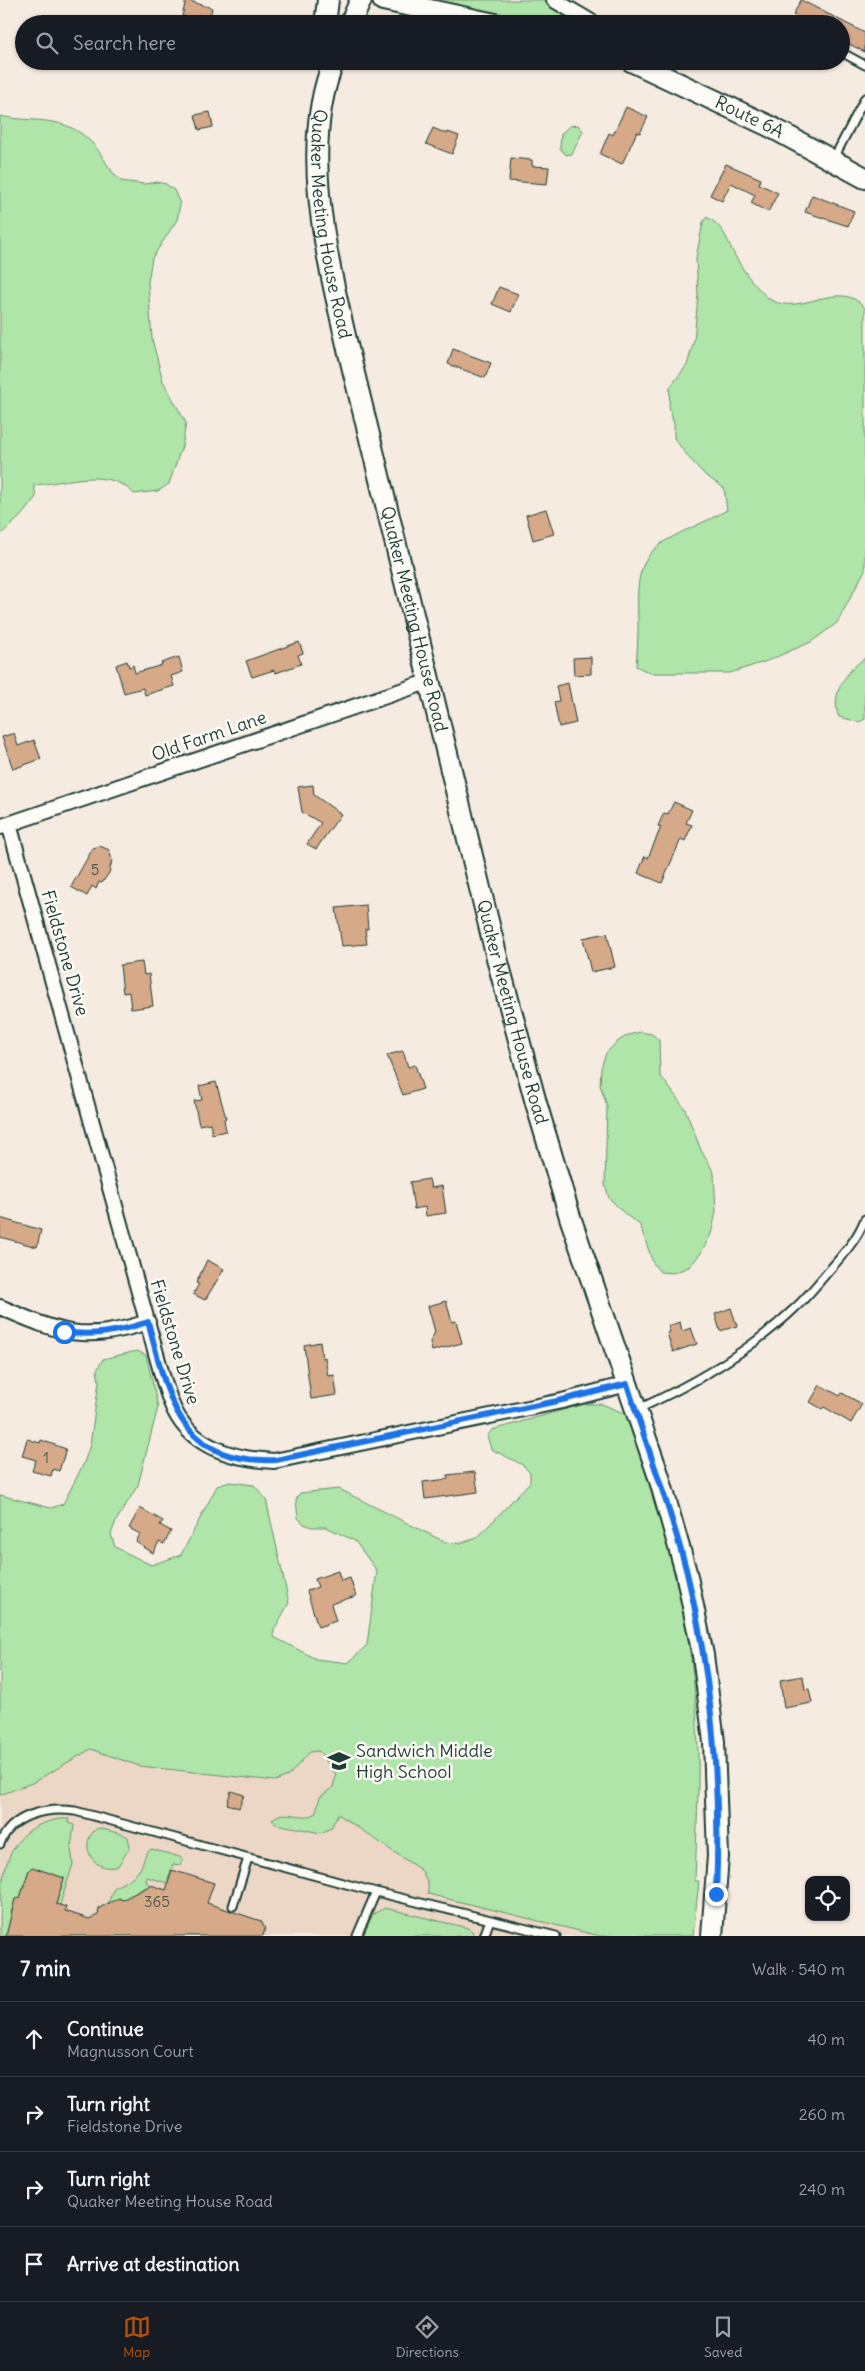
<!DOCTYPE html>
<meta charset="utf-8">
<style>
body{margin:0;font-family:Delius,sans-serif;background:#242831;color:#f1f3f6}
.controls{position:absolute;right:15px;bottom:15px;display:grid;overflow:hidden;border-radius:10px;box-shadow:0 1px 4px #0004}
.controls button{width:45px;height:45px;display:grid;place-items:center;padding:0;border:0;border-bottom:1px solid #363941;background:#171b24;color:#f1f3f6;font:25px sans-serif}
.stop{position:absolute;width:15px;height:15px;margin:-11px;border:4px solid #1a73e8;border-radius:50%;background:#fff}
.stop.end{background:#1a73e8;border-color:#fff;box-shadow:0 1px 5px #0008}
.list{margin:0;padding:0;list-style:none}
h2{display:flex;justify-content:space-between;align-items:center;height:65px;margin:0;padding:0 20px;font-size:21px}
h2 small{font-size:16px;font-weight:400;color:#9ea1a6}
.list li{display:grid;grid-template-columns:32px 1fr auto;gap:15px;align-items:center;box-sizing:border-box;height:75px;padding:0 20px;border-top:1px solid #363941}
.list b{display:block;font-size:19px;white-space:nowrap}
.list p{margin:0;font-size:16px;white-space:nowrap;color:#9ea1a6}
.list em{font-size:16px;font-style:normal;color:#9ea1a6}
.icon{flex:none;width:28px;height:28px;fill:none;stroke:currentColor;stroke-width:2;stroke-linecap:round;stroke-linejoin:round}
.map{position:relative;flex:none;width:865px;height:1936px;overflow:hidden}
.search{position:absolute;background:#171b24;box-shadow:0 1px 4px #0004;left:15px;right:15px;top:15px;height:55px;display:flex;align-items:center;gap:12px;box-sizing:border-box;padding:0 18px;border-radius:28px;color:#9ea1a6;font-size:19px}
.sheet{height:365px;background:#171b24}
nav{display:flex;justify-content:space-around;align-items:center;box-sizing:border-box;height:70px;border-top:1px solid #363941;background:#171b24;font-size:14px;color:#9ea1a6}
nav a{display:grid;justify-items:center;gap:2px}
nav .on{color:#b45309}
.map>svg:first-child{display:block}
.built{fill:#ecd7c6}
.green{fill:#afe5a8;stroke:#67916e}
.building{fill:#d6a988;stroke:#1f3d34}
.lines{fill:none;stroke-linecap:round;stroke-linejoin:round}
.service-casing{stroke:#1f3d34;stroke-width:11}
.minor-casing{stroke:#1f3d34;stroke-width:18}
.secondary-casing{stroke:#1f3d34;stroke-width:24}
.service{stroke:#fdfcf7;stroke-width:7}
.minor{stroke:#fdfcf7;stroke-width:14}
.secondary{stroke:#fdfcf7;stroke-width:20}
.route{stroke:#1a73e8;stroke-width:6}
.labels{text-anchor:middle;stroke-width:5;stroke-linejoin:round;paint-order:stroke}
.number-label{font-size:15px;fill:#4d5849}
.street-label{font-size:18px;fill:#1f3d34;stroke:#fdfcf7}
.poi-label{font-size:18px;fill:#1f3d34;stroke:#fdfcf7;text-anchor:start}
</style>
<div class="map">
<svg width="865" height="1936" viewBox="0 0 865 1936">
<rect width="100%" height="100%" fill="#f5ebe1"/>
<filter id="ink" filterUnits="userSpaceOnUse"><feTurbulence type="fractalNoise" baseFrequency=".02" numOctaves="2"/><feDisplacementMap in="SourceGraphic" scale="10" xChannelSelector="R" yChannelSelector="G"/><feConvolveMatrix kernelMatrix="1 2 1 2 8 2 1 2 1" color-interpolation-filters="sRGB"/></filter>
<g filter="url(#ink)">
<path class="built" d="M0,1537L675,1936H0Z"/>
<path class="green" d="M427,0H545L585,24H538Z
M0,116C36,124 64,113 93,144C104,156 108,170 121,181L144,184L157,182L166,184L174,190L180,204L177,220L152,258L148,282L152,339L163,381L186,423L182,446L169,484L158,491L134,494C108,466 67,483 34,485L36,497L21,516L0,535Z
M578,125L583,131L572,154L566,155L560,148L561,134L569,126Z
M707,217C727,229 726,241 737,259C743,270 751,281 760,290C763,293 767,298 771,300C801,317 840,277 865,308V570L837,623L811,642L767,661L730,673H650L636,666C637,654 638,640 638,628C638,595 632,561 665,541C685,529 707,522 727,510L724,488L705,475L689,458L674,438V424L669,408L670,387L687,365L694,341L698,295L696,258L703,222Z
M865,658V719L859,722L839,717C829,695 847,670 865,658Z
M640,1032L652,1034L659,1040L660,1075L685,1109L701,1150L714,1173L716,1212L711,1234L701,1253L689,1267L673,1273L660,1272L653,1263L640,1225L626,1215L609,1198L605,1185L607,1106L600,1085L601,1068L606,1053L617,1042L628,1035Z
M137,1351L146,1355L158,1407L138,1485L116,1521L111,1534L115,1547L151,1565L181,1555L217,1486L230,1482L254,1485L266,1499L289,1603L274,1630V1637L316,1659L348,1663L367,1645L377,1571L355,1541L326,1527H312L304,1524L298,1518L296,1500L300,1493L339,1489L445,1542L461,1543L477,1538L530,1482V1473L523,1465L491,1449L487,1436L492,1430L584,1404H602L628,1415C656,1506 687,1599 695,1695C701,1757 697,1819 695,1881H699L693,1936H600L428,1894V1883L422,1871L338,1814L331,1828L321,1833L276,1824L272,1820C282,1807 302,1821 315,1814L320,1797L333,1787L336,1775L319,1751L310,1752L288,1776L275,1781L139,1766L91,1749L32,1783L0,1795V1495L51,1508L63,1504L84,1463L90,1445L99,1381L97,1370L103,1359Z
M60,1819H69L68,1823L74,1825L71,1848L73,1864L60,1905L56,1904L64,1878L32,1868L29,1870L20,1898L15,1900L11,1913L13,1917L6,1936H0C0,1885 0,1828 60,1819Z
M98,1828L122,1834L128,1837L130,1847L118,1866C91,1875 77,1840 98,1828Z
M152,1849L183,1858L180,1865L173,1864L167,1883L147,1877L146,1882L151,1885L122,1900L119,1898L108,1904L114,1888C123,1882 133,1879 140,1869C144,1862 144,1852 152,1849Z
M385,1908L468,1928L472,1931L474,1936H363L373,1914Z"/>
<path class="building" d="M186,0L212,8L209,22L182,16Z
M801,0L865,33V52L841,40V24H810L793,15Z
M626,107L648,117L640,133L637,132L622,164L600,154L609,133L613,135Z
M210,112L213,127L199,130L195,115Z
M433,128L447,134L448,132L459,136L452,154L426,144Z
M511,158L532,160V166L549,167L547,184L509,181Z
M726,164L761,179L759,184L778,193L768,212L751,203L755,195L731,183L722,201L710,195Z
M812,195L854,211L848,226L805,212Z
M499,287L518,294L511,312L492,304Z
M453,349L491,363L485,378L448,364Z
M546,509L554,534L533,540L526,515Z
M299,642L303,653L298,655L301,664L276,673L274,670L252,677L246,661Z
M179,657L183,672L171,676L174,686L145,695L143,688L124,693L116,665L127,661L129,667L133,665L135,673L162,665L161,663Z
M591,657V674L574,675L573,658Z
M568,683L576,723L559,727L554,702L559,701L556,686Z
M14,733L18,746L34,740L41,759L13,769L2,737Z
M313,785L314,795L341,814L316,849L307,844L321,823L302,812L298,787Z
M674,802L692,810L686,823L692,825L685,841L681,839L662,883L638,873L645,856L648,858L661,827L658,826L664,813L668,814Z
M100,846L109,850L112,860L109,873L102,883L99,882L96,889L92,886L87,896L71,887L93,848Z
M366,905L368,929H365L367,944L342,946L336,908Z
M607,933L615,967L591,972L583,938Z
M142,962L144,975L149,974L153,1006L131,1009L129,992L123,993L120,965Z
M403,1051L408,1067L415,1065L423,1089L403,1095L387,1055Z
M216,1082L226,1118L224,1119L226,1131L212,1134L210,1123L199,1125L194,1101L202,1100L199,1086Z
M429,1179L431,1188L442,1186L446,1213L426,1216L425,1207L414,1209L410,1182Z
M0,1218L41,1230L37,1247L0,1237Z
M207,1260L224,1269L205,1300L193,1294L199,1284L196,1283Z
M446,1301L452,1322L456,1321L462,1343L432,1351L430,1342L435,1332L428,1306Z
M731,1308L737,1326L720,1331L715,1314Z
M680,1322L682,1331L691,1328L697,1344L673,1352L667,1333L670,1332L668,1326Z
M320,1342L322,1358L325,1357L328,1376L334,1375L337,1395L311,1399L304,1345Z
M820,1385L840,1396L842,1393L862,1404L851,1423L824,1407L822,1409L810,1402Z
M27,1439L40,1443L41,1440L66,1449L59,1471L53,1469L51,1476L32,1471L36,1460L22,1456Z
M475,1472L478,1492L425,1499L423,1482L448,1479L447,1475Z
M140,1508L163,1521L160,1525L171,1531L164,1544L159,1542L153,1553L136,1542L140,1534L129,1528Z
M338,1571L341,1581L350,1578L356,1596L331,1604L336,1621L318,1627L307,1591L318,1587L315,1579Z
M803,1676L805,1690L809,1689L812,1703L784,1708L780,1680Z
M231,1791L244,1795L239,1808L227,1804Z
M32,1867L64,1878L56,1904L66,1907L65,1911L89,1919L98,1915L99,1908L119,1898L122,1900L151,1885L166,1890L172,1870L214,1883L207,1903L261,1921L265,1929L263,1936H6L15,1899L20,1898L29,1870Z"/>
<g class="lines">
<defs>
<path id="service" d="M841,52L865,65
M833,160L865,98
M638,1409C694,1384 750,1351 795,1308C806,1298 816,1286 826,1274C841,1257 857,1240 865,1219
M0,1844C11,1814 47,1807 75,1811L376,1892L556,1936
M233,1906L248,1858
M357,1936L376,1892
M484,1936L490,1920"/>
<path id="minor" d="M554,0L595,24
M9,824L162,1375C165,1385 168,1395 172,1405C189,1447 233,1459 274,1461L562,1401L627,1384
M0,827L430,681
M0,1307C61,1333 82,1343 148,1322"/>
<g id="secondary">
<path d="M383,0L495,24"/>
<path d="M325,24L328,0"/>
<path d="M350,24L361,0"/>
<path id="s1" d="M334,61C298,148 328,261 348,349L499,966L536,1103L570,1217L659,1477L686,1572L703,1655L714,1742L718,1856L712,1936"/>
<path id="s2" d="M631,61L769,126L865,178"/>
</g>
</defs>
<use href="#service" class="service-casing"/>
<use href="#minor" class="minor-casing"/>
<use href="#secondary" class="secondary-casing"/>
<use href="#service" class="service"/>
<use href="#minor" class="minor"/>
<use href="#secondary" class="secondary"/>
</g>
</g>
<g class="lines" filter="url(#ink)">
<path class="route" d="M64,1332C93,1337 120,1331 148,1322C169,1398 177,1464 276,1460L562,1400L627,1384C647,1447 671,1509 687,1573C712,1678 721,1785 716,1894"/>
</g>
<defs>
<symbol id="school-bare" viewBox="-9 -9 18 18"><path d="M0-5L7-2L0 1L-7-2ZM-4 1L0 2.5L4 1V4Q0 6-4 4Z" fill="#1f3d34" stroke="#fdfcf7" stroke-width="2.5" paint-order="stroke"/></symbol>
</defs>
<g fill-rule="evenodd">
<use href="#school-bare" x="323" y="1745" width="32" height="32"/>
</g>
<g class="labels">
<g class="number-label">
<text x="95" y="875">5</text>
<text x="46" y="1463">1</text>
<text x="157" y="1907">365</text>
</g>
<g class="street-label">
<text dy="6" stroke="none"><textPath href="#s2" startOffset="131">Route 6A</textPath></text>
<text dy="6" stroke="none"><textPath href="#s1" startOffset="166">Quaker Meeting House Road</textPath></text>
<text dy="6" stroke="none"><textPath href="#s1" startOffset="571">Quaker Meeting House Road</textPath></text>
<text transform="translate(209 736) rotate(-19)" y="6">Old Farm Lane</text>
<text transform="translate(65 953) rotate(74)" y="6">Fieldstone Drive</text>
<text dy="6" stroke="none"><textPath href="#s1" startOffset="976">Quaker Meeting House Road</textPath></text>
<text transform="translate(175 1342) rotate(73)" y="6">Fieldstone Drive</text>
</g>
<g class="poi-label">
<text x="356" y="1757">Sandwich Middle<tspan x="356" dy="21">High School</tspan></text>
</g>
</g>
</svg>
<div class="controls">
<button><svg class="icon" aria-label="locate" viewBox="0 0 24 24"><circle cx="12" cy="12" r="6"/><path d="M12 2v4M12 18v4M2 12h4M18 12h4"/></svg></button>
</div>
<div class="stop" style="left:64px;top:1332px"></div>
<div class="stop end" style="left:716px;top:1894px"></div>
<div class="search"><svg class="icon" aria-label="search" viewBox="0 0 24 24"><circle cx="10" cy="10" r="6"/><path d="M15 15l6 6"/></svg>Search here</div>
</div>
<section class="sheet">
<h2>7 min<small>Walk · 540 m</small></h2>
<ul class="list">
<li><svg class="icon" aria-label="ahead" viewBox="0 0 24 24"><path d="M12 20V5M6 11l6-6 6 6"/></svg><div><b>Continue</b><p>Magnusson Court</p></div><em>40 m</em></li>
<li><svg class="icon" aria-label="right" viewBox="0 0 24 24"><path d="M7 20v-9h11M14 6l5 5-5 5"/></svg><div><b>Turn right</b><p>Fieldstone Drive</p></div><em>260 m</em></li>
<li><svg class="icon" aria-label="right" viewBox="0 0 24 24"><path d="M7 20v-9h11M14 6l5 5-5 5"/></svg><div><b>Turn right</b><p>Quaker Meeting House Road</p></div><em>240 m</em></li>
<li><svg class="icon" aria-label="arrive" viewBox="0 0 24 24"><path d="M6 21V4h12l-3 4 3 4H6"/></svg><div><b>Arrive at destination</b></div></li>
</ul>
</section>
<nav>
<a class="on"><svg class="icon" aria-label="map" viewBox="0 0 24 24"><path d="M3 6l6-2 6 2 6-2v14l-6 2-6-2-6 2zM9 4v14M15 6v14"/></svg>Map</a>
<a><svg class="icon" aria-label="directions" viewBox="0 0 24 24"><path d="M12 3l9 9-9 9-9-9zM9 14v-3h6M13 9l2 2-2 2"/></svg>Directions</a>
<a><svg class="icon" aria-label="saved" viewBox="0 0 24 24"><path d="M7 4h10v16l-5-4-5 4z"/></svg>Saved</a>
</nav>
